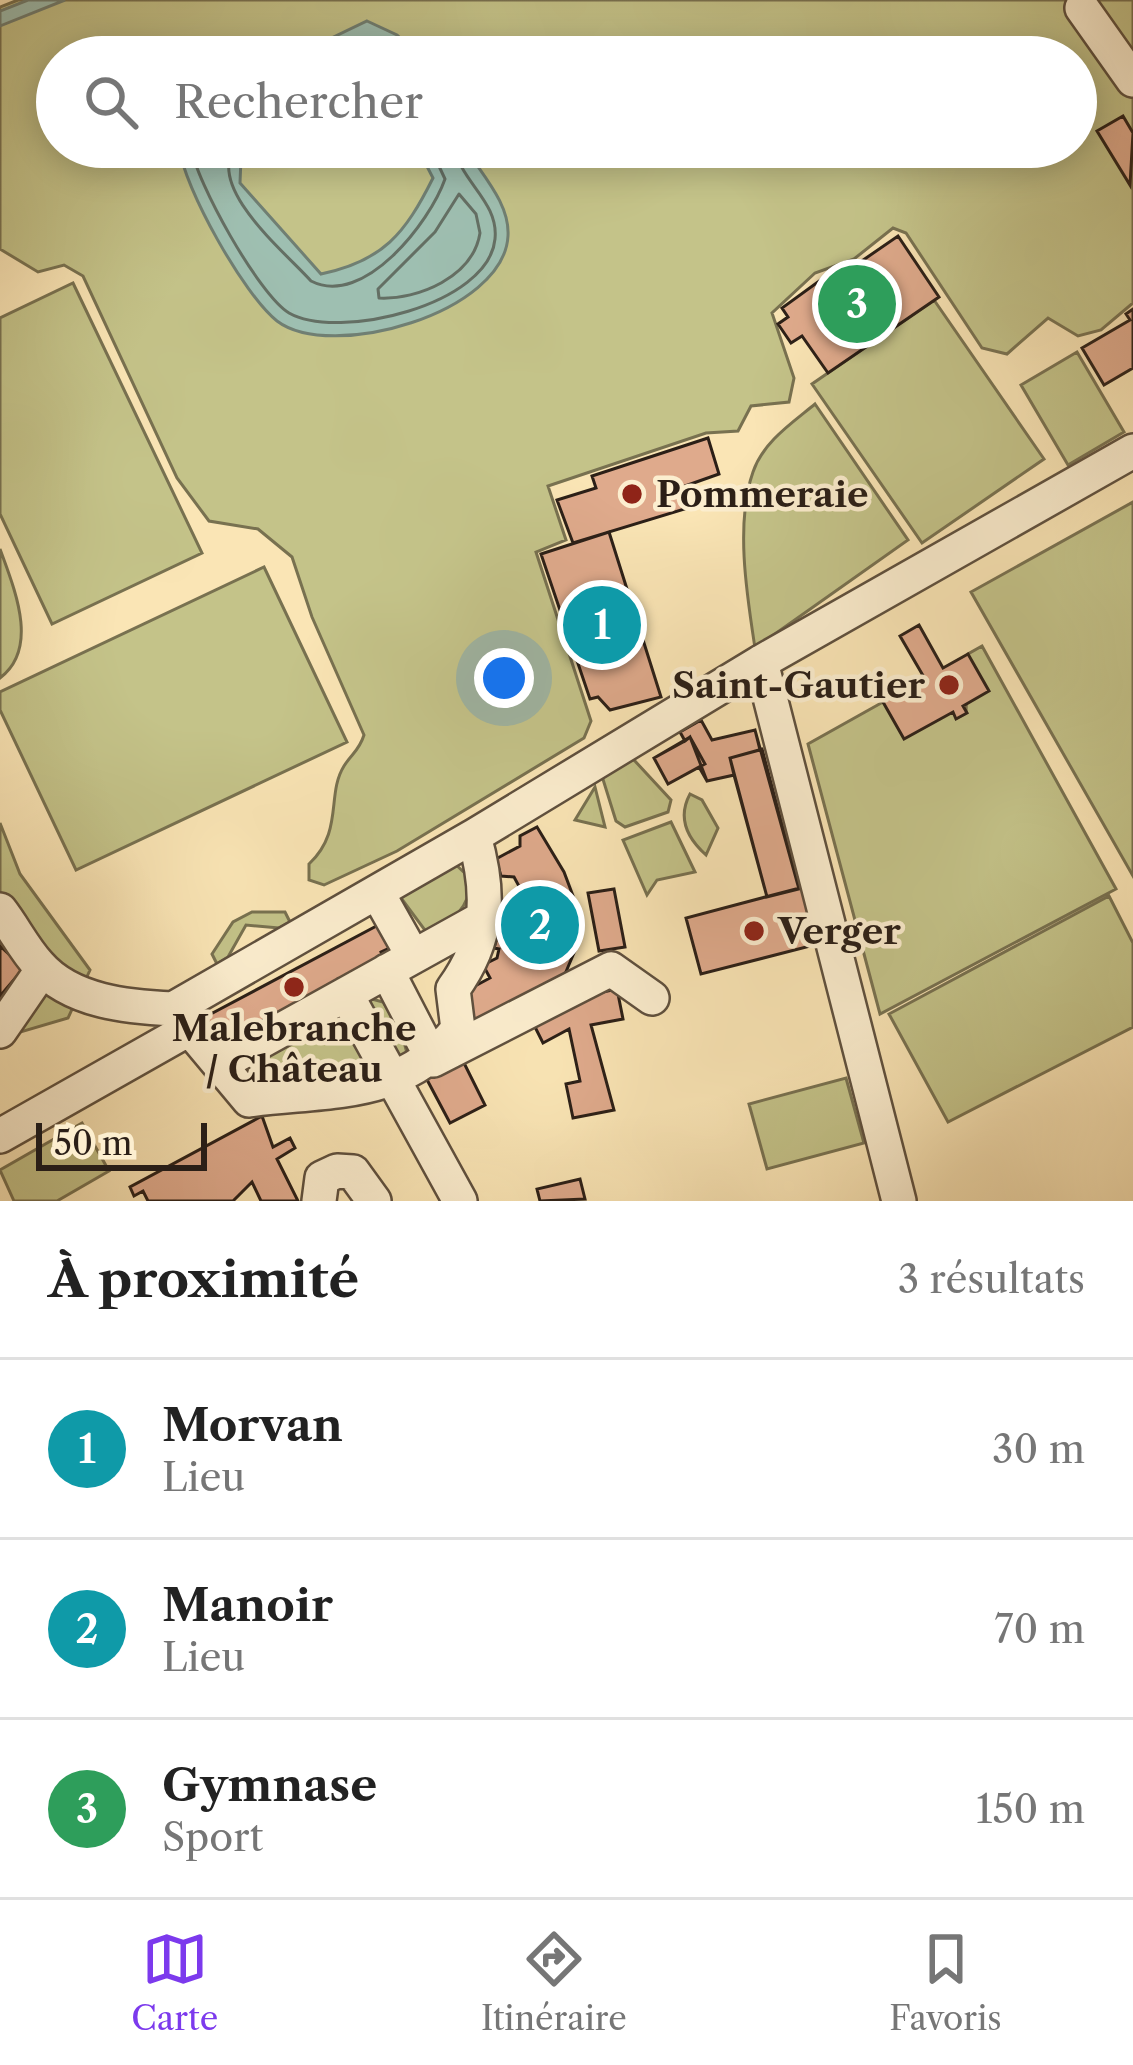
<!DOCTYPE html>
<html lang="fr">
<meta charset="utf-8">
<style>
body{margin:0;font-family:"Libre Caslon Text",serif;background:#f6f6f6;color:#222}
.scale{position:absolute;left:36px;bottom:30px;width:171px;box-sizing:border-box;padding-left:12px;border:6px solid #2b1f17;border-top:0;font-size:33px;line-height:42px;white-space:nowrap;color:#2b1f17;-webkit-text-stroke:9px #fceecf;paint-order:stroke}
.you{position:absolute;left:504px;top:678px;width:42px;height:42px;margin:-30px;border:9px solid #fff;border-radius:50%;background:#1a73e8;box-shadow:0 0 0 18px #1a73e833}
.badge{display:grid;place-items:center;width:78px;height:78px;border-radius:50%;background:#7c3aed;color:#fff;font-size:39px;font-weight:700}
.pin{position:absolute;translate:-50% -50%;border:6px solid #fff;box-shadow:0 3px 12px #0006}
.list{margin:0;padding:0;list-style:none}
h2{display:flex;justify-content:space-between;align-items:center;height:156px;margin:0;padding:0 48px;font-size:51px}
h2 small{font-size:39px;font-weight:400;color:#767676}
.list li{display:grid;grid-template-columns:78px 1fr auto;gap:36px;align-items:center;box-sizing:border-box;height:180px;padding:0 48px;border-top:3px solid #e0e0e0}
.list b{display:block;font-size:45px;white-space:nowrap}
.list p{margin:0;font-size:39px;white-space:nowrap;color:#767676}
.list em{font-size:39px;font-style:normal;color:#767676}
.icon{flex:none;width:66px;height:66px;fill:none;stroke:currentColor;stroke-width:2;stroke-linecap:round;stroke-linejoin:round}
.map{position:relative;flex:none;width:1133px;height:1201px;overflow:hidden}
.search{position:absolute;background:#fff;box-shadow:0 6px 30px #0003;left:36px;right:36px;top:36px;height:132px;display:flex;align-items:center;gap:30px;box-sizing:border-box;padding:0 42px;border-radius:66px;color:#767676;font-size:45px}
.sheet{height:696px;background:#fff}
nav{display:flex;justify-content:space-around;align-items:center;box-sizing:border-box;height:168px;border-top:3px solid #e0e0e0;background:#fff;font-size:33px;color:#767676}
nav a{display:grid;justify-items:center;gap:6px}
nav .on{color:#7c3aed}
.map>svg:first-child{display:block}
.green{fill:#c4c389;stroke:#787150;stroke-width:3;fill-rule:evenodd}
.water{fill:#9ebfb1;stroke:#707f73;stroke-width:3}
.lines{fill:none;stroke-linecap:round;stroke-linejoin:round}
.shore{stroke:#646f64;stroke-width:3}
.building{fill:#dfaa8c;stroke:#2b1f17;stroke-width:3}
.minor-casing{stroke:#5f503e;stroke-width:38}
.minor{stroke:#fceecf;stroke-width:33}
.poi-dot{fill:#8f2418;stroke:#fceecf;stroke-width:4.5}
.labels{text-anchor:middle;stroke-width:9;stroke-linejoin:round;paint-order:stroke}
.poi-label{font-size:36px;font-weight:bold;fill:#2b1f17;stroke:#fceecf;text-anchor:start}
</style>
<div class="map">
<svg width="1133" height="1201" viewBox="0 0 1133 1201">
<rect width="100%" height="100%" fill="#fae5b5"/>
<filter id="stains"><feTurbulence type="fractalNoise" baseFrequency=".00167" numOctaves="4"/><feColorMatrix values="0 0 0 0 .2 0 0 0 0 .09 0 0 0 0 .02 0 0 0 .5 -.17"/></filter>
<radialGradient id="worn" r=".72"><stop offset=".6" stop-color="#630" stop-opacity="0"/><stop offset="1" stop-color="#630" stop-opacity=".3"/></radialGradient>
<path class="green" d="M18,0H1133V303L1101,330L1078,336L1048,318L1007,354L982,348L906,233L893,228L854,259L815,273L772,313L794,378L789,402L751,406L738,431L706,433L548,486L566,540L536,552L591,721L584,738L397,851L324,885L309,880V864C344,831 326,795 344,766C352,753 359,751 364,735L312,617L292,557L258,529L209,521L177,478L83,276L64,265L38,272L0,249V7ZM57,57H1076V147H57Z
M73,283L202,553L52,624L0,514V318Z
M934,300L1044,459L922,543L812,384Z
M1077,352L1124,432L1068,465L1021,385Z
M815,404L908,540L755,648C747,596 735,523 753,472C763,442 792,423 815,404Z
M1133,502V876L971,592Z
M0,549C14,588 40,648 0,678Z
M264,567L347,742L76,870L0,710V692Z
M982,646L1116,889L880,1014L808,744L883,702L953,712L957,718L966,713L968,654Z
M614,760H634L671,800L668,812L625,827L616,821L601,773Z
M595,787L605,827L575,820Z
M690,794L702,800L718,828L706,855C687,838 677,818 690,794Z
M671,822L695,872L657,880L647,895L623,840Z
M0,823L20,874L90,970L68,1018L0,1038Z
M452,861L471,879C469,909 454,921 427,933L401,898L406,888Z
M1109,896L1133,943V1027L948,1122L889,1014Z
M252,912H285L290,922L279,928L246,925L228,957L217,964L212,954L233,922Z
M368,998L383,1002L401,1031L407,1053L402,1063L366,1006Z
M338,1008L384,1079L264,1088L238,1070L334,1021L330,1012Z
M846,1078L864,1143L767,1169L749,1104Z
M82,1123L109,1171L57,1201H14L0,1170Z"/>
<path class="water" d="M28,0H65L0,26V11Z
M367,21L397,35L420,57H292Z
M179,147H252L241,158L240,183L321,274C383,261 405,234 433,178L417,147H465C481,174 510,203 508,236C504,313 331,362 277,321C244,295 184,188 179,147Z"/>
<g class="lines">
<path class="shore" d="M191,147C196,182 259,295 289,313C338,341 489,305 495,239C499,201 459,181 455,147
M235,147C206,188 284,251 311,281C364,308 430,222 445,179L430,147
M459,194L476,214L480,233C473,277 418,300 379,298L378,289L435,232Z"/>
</g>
<path class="building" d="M1123,116L1133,133L1130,185L1097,131Z
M898,236L939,297L828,373L802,336L791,343L778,324L788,317L782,308L822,279L827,285Z
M1133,309V368L1104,385L1082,348L1130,320L1126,314Z
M708,438L719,474L685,486L691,507L573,543L557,500L596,488L592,476Z
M609,532L661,697L610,710L598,697L590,699L541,554Z
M609,532L661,697L610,710L598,697L590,699L541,554Z
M919,625L943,668L968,654L989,691L963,706L967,713L956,719L953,712L904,739L883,702L925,679L900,636Z
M701,720L712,740L755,730L799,889L767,897L734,775L707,781L699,767L668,784L654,758L685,741L680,732Z
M701,720L712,740L755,730L760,750L730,758L734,775L707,781L690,737L685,741L680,732Z
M690,737L705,764L668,784L654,758Z
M762,749L799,889L767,897L730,758Z
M537,827L564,872L581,917L576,933L582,934L565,974L479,1022L472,1019L462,993L490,978L483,965L497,958L499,949L494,948L507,901L514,902L520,888L514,877L501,876L496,859L520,846V836Z
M807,886L822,943L701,974L686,918Z
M614,889L625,947L599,951L588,893Z
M384,922L396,945L381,952L383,957L220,1045L205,1017Z
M0,946L24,968L0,996Z
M617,989L623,1019L591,1025L614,1110L573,1118L566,1084L580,1081L569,1029L543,1043L531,1019L565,1000Z
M460,1055L485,1105L450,1123L424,1074Z
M262,1116L273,1147L290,1138L295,1148L277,1159L298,1201H261L252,1182L233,1201H148L143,1191L134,1196L130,1187Z
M580,1179L585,1199L540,1201L537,1189Z"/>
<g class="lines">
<defs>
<path id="minor" d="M1082,8L1133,80
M761,662L899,1201
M474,836C491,895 489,939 453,989L458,1029C402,1099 332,1089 249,1100L173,1009Z
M474,836L761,662L1133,451
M377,892L413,956
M0,910C14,928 24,949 39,965C71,1002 129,1007 173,1009
M387,971L433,1060L611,969L652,998
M346,994L460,1201
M0,1031L42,970
M220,1064L483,918
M0,1136L189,1029
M319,1201L322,1178L337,1171L353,1172L374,1201"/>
</defs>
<use href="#minor" class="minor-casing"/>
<use href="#minor" class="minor"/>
</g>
<g class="poi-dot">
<circle cx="632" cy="494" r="12"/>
<circle cx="949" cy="685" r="12"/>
<circle cx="754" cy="931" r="12"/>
<circle cx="294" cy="987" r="12"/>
</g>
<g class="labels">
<g class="poi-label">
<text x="656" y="507">Pommeraie</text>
<text x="925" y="698" text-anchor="end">Saint-Gautier</text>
<text x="778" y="944">Verger</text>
<text x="294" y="1041" text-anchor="middle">Malebranche<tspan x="294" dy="41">/ Château</tspan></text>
</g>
</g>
<rect width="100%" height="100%" filter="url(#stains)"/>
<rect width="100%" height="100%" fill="url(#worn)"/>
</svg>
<div class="scale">50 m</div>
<div class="you"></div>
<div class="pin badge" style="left:602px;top:625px;background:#0f9aa8">1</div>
<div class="pin badge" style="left:540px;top:925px;background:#0f9aa8">2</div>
<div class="pin badge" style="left:857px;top:304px;background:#2e9e5b">3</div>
<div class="search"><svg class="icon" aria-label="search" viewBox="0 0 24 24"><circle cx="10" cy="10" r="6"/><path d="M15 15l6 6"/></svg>Rechercher</div>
</div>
<section class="sheet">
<h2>À proximité<small>3 résultats</small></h2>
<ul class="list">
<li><span class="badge" style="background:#0f9aa8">1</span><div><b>Morvan</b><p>Lieu</p></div><em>30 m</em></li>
<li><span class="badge" style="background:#0f9aa8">2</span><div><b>Manoir</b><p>Lieu</p></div><em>70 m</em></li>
<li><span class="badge" style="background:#2e9e5b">3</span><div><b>Gymnase</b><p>Sport</p></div><em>150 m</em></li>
</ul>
</section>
<nav>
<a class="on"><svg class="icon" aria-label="map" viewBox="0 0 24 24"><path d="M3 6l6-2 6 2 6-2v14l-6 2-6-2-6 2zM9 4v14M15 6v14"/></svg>Carte</a>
<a><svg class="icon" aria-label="directions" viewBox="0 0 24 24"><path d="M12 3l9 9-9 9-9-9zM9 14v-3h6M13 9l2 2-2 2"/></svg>Itinéraire</a>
<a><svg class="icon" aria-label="saved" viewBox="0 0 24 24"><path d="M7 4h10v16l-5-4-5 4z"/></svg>Favoris</a>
</nav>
